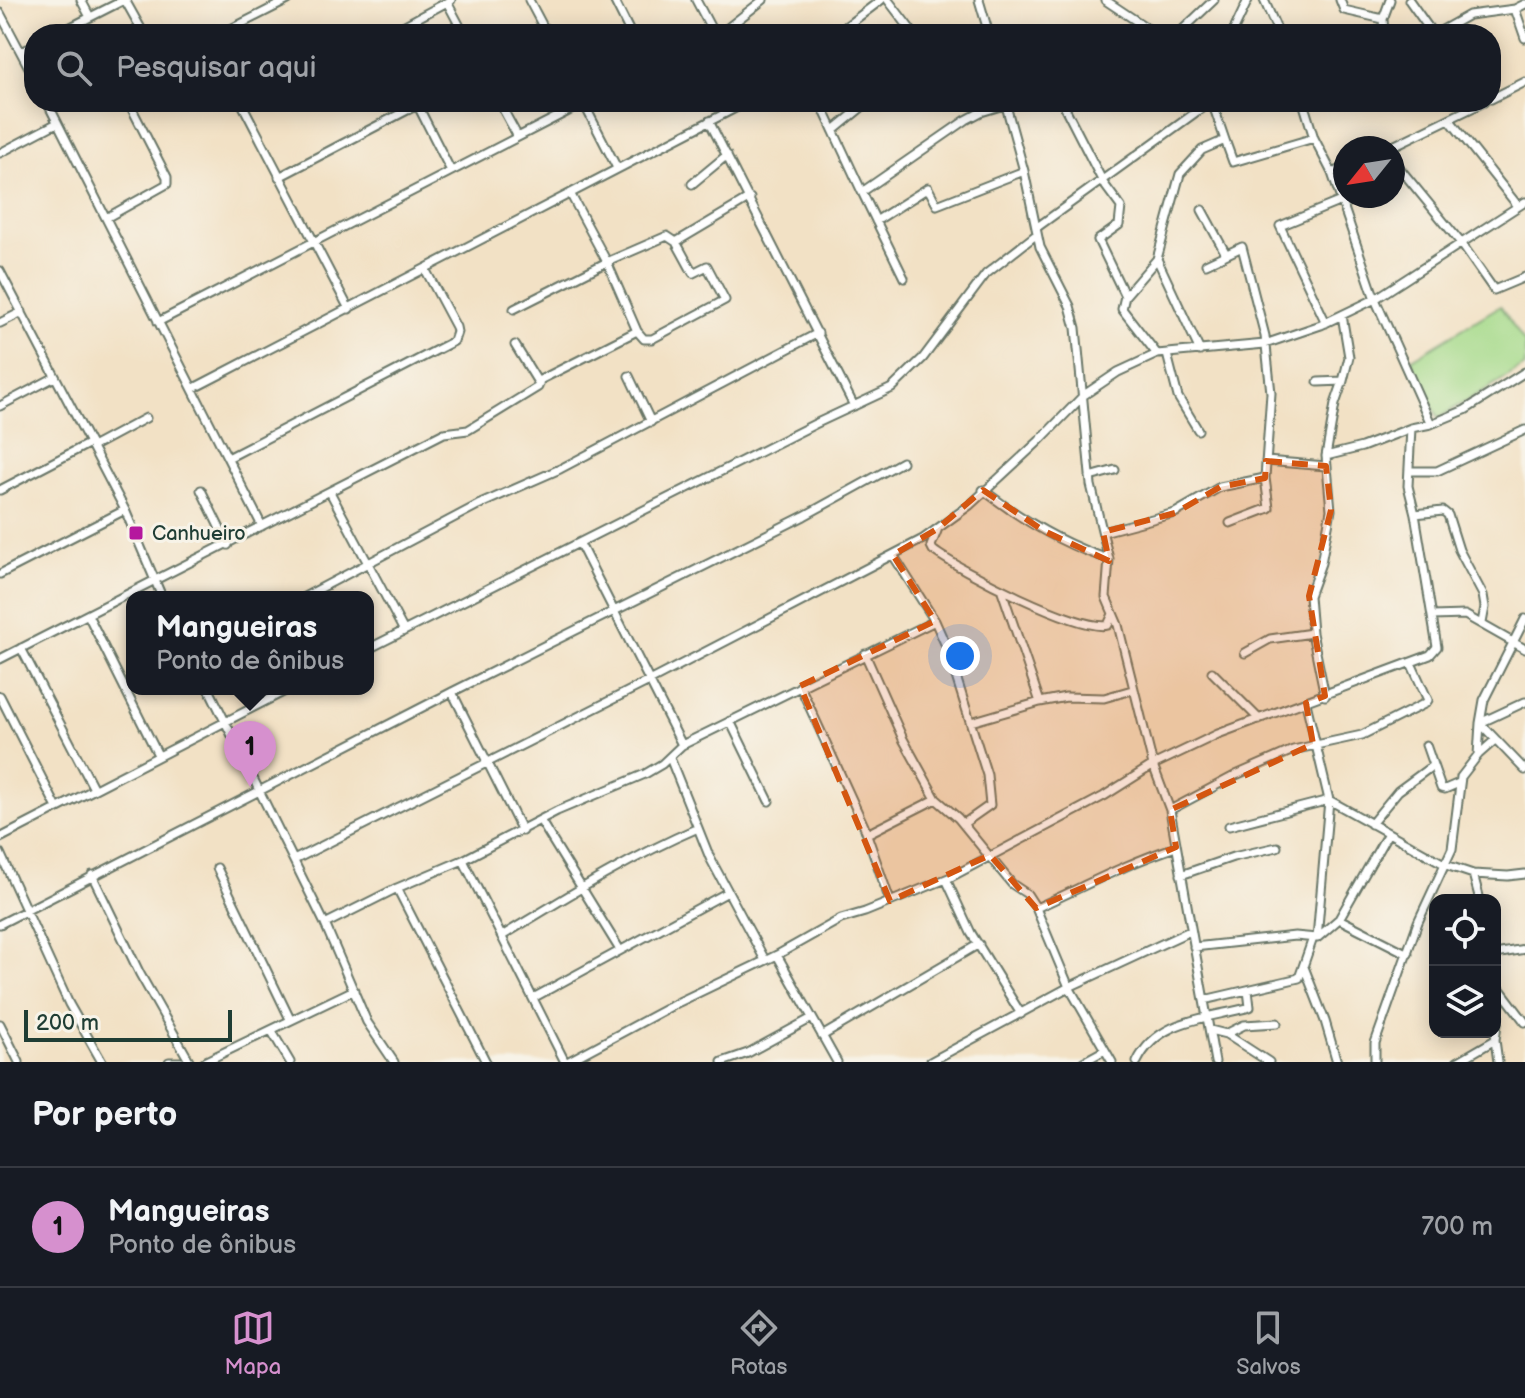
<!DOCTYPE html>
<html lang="pt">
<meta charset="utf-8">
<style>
body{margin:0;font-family:"Balsamiq Sans",sans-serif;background:#20242c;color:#f1f3f6}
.controls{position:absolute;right:24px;bottom:24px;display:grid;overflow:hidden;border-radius:16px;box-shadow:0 4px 20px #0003}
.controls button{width:72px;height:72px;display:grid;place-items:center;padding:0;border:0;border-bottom:2px solid #363941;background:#171b24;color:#f1f3f6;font:40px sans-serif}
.compass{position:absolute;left:1333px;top:136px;width:72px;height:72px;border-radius:50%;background:#171b24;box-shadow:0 4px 20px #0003;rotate:240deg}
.scale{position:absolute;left:24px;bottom:20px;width:208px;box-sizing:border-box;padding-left:8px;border:4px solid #1f3d34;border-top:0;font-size:22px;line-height:28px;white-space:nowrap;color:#1f3d34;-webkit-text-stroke:6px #f7f3e8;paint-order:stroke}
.you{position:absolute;left:960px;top:656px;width:28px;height:28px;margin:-20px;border:6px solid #fff;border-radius:50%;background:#1a73e8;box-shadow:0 0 0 12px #1a73e833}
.badge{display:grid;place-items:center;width:52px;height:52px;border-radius:50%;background:#d690ce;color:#111;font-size:26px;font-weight:700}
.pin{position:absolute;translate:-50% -66px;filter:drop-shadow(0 2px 4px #0008)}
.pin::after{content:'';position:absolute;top:42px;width:28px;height:24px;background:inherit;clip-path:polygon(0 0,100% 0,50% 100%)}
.popup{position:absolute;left:126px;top:591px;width:248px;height:104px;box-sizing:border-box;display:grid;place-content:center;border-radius:16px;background:#171b24;filter:drop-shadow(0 2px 6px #0005);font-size:26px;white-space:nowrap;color:#9ea1a6}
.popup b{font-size:30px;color:#f1f3f6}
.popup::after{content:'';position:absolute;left:50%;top:100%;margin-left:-16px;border:16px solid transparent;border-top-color:#171b24}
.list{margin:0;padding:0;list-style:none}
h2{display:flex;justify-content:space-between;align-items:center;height:104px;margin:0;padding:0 32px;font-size:34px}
h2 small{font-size:26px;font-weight:400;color:#9ea1a6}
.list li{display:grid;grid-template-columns:52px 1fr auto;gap:24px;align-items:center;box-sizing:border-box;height:120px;padding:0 32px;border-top:2px solid #363941}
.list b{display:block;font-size:30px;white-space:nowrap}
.list p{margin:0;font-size:26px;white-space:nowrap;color:#9ea1a6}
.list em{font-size:26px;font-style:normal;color:#9ea1a6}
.icon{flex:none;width:44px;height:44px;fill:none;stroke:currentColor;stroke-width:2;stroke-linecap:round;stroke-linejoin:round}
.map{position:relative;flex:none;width:1525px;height:1062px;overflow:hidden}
.search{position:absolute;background:#171b24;box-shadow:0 4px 20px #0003;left:24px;right:24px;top:24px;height:88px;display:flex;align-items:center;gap:20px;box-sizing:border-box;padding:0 28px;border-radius:32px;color:#9ea1a6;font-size:30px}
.sheet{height:224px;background:#171b24}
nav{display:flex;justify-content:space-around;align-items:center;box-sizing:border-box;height:112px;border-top:2px solid #363941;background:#171b24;font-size:22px;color:#9ea1a6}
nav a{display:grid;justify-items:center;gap:4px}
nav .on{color:#d690ce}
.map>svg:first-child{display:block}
.green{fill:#a5da8a;stroke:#628c5f;stroke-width:2}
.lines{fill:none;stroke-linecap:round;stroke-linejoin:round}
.minor-casing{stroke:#697667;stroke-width:11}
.minor{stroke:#fff;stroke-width:7}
.marked{fill:#d45610;fill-opacity:0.2;stroke:#d45610;stroke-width:6;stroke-dasharray:16 10;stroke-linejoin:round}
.poi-dot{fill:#b5179e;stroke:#f7f3e8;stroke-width:3}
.labels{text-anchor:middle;stroke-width:6;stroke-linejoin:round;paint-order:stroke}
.poi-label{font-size:20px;fill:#1f3d34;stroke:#f7f3e8;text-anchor:start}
</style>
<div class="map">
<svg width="1525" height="1062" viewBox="0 0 1525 1062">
<rect width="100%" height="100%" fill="#f7f3e8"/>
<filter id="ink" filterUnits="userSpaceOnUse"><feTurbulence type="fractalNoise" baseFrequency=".0125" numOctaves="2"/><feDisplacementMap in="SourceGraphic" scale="16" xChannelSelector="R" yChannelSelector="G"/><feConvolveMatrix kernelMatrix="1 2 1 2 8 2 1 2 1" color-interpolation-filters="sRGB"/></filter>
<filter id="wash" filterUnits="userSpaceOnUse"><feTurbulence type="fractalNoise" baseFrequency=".006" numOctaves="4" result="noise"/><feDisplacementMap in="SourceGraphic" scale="32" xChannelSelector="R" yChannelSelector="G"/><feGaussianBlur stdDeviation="1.8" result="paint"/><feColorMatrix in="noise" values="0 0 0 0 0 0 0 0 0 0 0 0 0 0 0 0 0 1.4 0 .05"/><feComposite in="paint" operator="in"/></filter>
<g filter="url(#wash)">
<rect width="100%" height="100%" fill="#f2e1c5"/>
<path class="green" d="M1500,306L1525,343V366L1438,418L1411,360Z"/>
</g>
<g filter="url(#ink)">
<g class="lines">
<defs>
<path id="minor" d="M81,0L90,17
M125,0L144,34
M529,0L547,34
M614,0L631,34
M696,0L714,34
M888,0L914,34
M979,0L989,34
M1105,0L1156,34
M1264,0L1279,34
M1340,0L1344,10L1383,19
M1409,0L1433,34
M447,2L464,34
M1515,9L1525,38
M0,13L34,77
M57,34L124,0
M221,34L288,0
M388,34L451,0
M720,34L763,0
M836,34L881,0
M1178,34L1214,0
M1232,34L1248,0
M1384,34L1383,19L1390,0
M1435,34L1469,15L1515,9L1525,4
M21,52L34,46
M1491,99L1525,82
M47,102L262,526
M241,102L349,309
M416,102L451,171
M499,102L518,137
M583,102L617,168
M820,102L862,192L966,120L981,112L1014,102
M1005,102L1024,171L1040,247L1070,306L1076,328L1091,485L1109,559L1106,597L1118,625L1153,765L1170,810L1215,1062
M1062,102L1104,184L1121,207L1119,225L1098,240L1125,296
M1303,102L1314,138L1332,173L1375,299L1431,424
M1449,119L1518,206
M709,121L854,406
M834,130L868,102
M1225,140L1233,162L1314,138
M1389,148L1484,102
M0,153L57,123
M1393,160L1461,243L1494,290L1525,277
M1332,173L1345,168
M279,177L417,105
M692,184L727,155
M862,192L904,278
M571,195L607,262L637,331L644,339H652L725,300L707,266L693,273L676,242
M1202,210L1226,254
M106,218L167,184V177L129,103
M876,221L928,188L937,205L1024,171
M1036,228L1210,102
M1206,264L1242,247L1265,336L1271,393L1265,478L1269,508L1230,523
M0,271L125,510L162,597
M514,309L607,262L667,236L676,242L750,198
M1342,315L1349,357L1343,381
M158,322L586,102
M0,323L22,312
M1326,323L1280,226L1341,201
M515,345L539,384
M1200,351L1157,259L1180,174L1202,150L1225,140L1212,102
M1157,354L1122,309L1125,296L1157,259
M1167,354L1178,397L1198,430
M629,376L651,422
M1318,382L1343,381L1335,404L1326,456
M194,388L747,102
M0,406L55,377
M92,447L146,418
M228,458L454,341L457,332L456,327L425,269
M1266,461L1326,466
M1410,471H1437L1525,430
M1090,477L1115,470
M0,490L90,443
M201,490L228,545
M983,490C1021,519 1063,545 1109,559
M330,492L404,631
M1415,514L1443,511L1448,515L1459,550L1483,595L1485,607L1482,623
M937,531L931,546L933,550C957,569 1082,633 1108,625L1113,614
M1103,532L1175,513L1220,487L1265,478
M580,544L682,745
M893,555L935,621L947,648L987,775L990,805L963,824
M0,574L125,510
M1002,591L1040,702
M304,597L478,505L560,469L818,333
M88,615L158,755
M1432,616L1465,615L1525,649
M1525,619L1484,700L1480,723L1525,770
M21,648L94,789
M368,649L815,424L892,388L923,358L986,274L1037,234
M1245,653L1270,639L1312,633
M865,654L903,739L936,799L958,818L1012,884L1027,894L1036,908L1069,987L1112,1062
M0,659L444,433L468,430L538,387L540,380L637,331
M1212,672L1259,719
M800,686L864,826L890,901
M209,689L325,924L367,1022L394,1062
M452,692L522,831
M0,696L57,808
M1325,696L1312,633L1309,596L1321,563L1331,510L1326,456L1362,447L1411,428L1431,424L1465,410L1525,372
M1306,703L1329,800L1446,865L1473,874L1508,876L1525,874
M730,721L769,801
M971,722L1040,702L1066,697L1104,698L1132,690
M1426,745L1441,788L1445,789L1459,783
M1478,755L1480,723L1525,702
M670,758L710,858L765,960
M1170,810L1236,775L1293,750L1362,735L1426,703L1428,700L1411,663
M540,820L620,950
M1371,824L1398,791L1432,766
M1229,826L1329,800L1317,938
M867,834L936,799
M0,838L289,689
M0,853L69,1004L102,1062
M294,860L649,681L923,539L970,505L1039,441L1084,395L1118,372L1157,354L1265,344L1321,325L1375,299L1525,202
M463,860L565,1062
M217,868L290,1019
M1473,874L1480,900
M92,875L140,974L190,1062
M1181,875L1233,857L1277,847
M946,879L971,933L1021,1014
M397,888L486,1062
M1036,908C1083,887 1127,863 1176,847
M1339,919L1408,954
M0,924L452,692L804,516L902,462
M325,924L397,888L463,860L557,811L645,774L662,764L682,745L935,621
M502,936C566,897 628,858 698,828
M1194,947L1295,936L1317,938L1339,919L1388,833
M1495,954L1525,949
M777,955L837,1062
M1495,966L1500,1001L1495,1040L1498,1062
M1304,967L1325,1021L1337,1062
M1500,989L1525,1022
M533,998L728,892
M1204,1000L1299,978L1313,938
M0,1024L19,1062
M271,1030L290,1062
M1210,1030L1226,1034L1269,1062
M1226,1034L1244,1025L1277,1023
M822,1036L979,944
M169,1062H181
M204,1062L354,990
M567,1062L679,1002L777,955L841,919L865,912L951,877L1104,796L1153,765L1218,734L1430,655L1437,647L1415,514L1408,486L1411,428
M722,1062L748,1053L812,1018
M930,1062L1069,987L1190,931
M1083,1062L1105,1050
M1137,1062C1158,1018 1208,1019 1250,1007L1248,990
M1375,1062V1043L1418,922L1452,849L1461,777L1478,755L1495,740
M1457,1062L1495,1040"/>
</defs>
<use href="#minor" class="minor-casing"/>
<use href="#minor" class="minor"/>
</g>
</g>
<path class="marked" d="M1266,461L1326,466L1331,510L1309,596L1325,696L1306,703L1313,744L1170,810L1176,847L1036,908L990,855L890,901L800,686L935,621L893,555L937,529L983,490L1044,531L1109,561L1103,532L1175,513L1220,487L1265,478Z"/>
<rect class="poi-dot" x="128" y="525" width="16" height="16" rx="4"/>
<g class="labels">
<g class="poi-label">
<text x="152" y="540">Canhueiro</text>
</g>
</g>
</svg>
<div class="controls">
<button><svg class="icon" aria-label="locate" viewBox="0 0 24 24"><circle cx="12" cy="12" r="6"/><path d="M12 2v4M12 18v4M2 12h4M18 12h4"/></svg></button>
<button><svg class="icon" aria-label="layers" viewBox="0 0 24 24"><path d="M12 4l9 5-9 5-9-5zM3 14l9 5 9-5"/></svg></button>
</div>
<svg class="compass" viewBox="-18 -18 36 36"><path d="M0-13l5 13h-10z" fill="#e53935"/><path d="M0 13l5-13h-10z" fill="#9ea1a6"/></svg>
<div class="scale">200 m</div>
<div class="you"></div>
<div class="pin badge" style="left:250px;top:787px">1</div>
<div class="popup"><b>Mangueiras</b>Ponto de ônibus</div>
<div class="search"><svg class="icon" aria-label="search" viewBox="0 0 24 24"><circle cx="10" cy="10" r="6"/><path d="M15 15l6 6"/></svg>Pesquisar aqui</div>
</div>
<section class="sheet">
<h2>Por perto<small></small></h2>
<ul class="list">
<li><span class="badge">1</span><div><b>Mangueiras</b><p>Ponto de ônibus</p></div><em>700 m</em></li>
</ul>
</section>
<nav>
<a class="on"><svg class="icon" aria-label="map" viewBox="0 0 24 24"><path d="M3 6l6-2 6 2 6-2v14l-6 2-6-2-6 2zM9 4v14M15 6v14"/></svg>Mapa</a>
<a><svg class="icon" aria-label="directions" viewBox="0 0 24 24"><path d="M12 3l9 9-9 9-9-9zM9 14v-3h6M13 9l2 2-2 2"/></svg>Rotas</a>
<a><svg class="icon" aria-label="saved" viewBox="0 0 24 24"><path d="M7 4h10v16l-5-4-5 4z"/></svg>Salvos</a>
</nav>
